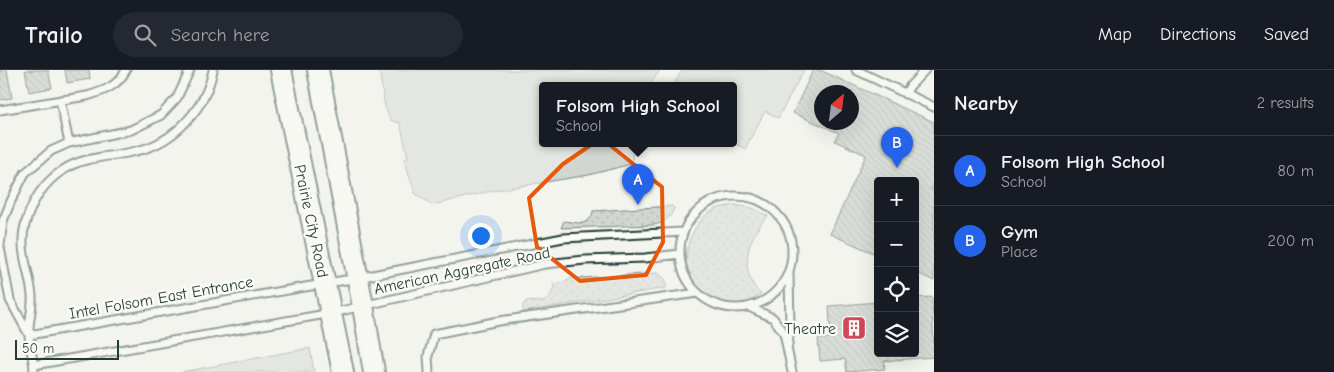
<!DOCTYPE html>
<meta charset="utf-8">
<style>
body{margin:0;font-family:"Comic Neue",sans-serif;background:#242831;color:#f1f3f6}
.controls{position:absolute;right:15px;bottom:15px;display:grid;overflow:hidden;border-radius:5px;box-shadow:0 5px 20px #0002}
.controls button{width:45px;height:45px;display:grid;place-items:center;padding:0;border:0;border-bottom:1px solid #363941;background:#171b24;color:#f1f3f6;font:25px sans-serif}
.compass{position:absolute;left:814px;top:15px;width:45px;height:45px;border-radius:50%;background:#171b24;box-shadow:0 5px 20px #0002;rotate:28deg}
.scale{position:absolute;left:15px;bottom:12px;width:104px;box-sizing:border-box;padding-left:5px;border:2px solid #1f3d34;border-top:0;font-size:14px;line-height:18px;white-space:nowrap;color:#1f3d34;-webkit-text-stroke:4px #fdfcf7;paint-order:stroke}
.you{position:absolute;left:480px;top:165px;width:18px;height:18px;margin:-12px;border:4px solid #fff;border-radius:50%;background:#1a73e8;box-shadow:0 0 0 8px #1a73e833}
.badge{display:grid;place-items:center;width:32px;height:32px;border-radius:50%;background:#2563eb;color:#fff;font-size:16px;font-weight:700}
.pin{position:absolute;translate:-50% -41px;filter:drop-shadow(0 1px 2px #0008)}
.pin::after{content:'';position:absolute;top:26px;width:18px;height:15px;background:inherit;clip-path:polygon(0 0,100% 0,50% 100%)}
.popup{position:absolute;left:539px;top:12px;width:198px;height:65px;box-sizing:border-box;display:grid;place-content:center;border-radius:5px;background:#171b24;filter:drop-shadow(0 1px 4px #0005);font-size:16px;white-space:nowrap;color:#9ea1a6}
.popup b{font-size:19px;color:#f1f3f6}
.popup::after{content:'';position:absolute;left:50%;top:100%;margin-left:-10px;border:10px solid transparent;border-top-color:#171b24}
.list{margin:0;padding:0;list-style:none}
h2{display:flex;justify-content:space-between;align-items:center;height:65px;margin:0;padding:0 20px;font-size:21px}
h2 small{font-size:16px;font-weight:400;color:#9ea1a6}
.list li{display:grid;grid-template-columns:32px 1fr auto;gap:15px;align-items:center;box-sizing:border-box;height:70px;padding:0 20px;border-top:1px solid #363941}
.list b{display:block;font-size:19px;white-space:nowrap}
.list p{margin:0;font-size:16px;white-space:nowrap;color:#9ea1a6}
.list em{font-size:16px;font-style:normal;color:#9ea1a6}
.icon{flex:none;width:28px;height:28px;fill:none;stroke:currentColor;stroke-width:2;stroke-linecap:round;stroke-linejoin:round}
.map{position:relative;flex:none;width:934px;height:302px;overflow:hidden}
header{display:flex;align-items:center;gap:30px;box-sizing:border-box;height:70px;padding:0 25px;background:#171b24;border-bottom:1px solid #363941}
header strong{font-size:24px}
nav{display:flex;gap:28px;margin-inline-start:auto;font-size:18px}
.search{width:350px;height:45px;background:#242831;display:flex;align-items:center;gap:12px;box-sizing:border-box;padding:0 18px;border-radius:28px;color:#9ea1a6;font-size:19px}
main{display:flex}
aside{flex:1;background:#171b24}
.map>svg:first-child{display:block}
.grass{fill:url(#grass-dots);stroke:#788a82}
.park{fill:#d1d6d1;stroke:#788a82}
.building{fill:url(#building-back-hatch);stroke:#1f3d34;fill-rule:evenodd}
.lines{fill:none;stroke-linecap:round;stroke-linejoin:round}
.lane-casing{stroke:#1f3d34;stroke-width:11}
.secondary-casing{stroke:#1f3d34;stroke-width:24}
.lane{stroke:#fdfcf7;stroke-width:7}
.secondary{stroke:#fdfcf7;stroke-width:20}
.marked{fill:none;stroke:#e8590c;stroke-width:4;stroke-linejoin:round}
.labels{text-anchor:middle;stroke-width:4.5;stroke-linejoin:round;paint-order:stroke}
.street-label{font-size:16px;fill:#1f3d34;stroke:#fdfcf7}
.poi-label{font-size:16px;fill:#1f3d34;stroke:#fdfcf7;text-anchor:end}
</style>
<header>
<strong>Trailo</strong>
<div class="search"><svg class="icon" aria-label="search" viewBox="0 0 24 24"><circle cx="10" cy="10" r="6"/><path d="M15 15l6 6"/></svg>Search here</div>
<nav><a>Map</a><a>Directions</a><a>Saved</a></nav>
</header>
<main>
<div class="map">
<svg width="934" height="302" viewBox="0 0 934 302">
<defs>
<pattern id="grass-dots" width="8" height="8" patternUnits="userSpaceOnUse" patternTransform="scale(1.25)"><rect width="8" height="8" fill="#d1d6d1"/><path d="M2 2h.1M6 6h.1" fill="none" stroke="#b3b9b4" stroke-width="1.8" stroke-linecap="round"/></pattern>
<pattern id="building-back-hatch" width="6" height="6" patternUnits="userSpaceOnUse" patternTransform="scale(1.25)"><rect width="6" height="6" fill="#b9c1bb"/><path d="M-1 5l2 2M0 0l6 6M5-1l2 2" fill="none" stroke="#969e99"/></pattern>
</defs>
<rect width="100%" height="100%" fill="#f4f4ef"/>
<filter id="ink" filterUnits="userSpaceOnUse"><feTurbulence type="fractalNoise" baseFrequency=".02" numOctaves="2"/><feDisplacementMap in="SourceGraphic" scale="10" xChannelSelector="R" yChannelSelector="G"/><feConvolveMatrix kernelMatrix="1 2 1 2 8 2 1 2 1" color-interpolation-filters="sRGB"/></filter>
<g filter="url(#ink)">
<path class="grass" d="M735,135L752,138L768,146C752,161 740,191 752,212C755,217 756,221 761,224C755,228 748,233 741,234C720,237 694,222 688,202C682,180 694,148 716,139C721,137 729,136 735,135Z
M672,136L674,138C671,148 664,153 654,155L561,158L564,151L578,153L587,152L592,146L593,141Z
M658,203L666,210V218L523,242V235L526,231L544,232L550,226L554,218L553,214L568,211L567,209Z"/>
<path class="park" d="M379,0H660L649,16H543V74H635L631,94L589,105L496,120L432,135L415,123L404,89L408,87L400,53L390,50L385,37Z
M682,0H804L778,48L765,41L745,79L733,72V16H673Z
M310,278L314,302H182Z"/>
<path class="building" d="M0,0H7L12,28L0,30Z
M25,0H48L52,18L29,22Z
M65,0H89L90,9L67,13Z
M813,0H820L934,52V113L931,119L934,120V211L915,202V111H878V185L830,164L866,85L835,71L839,63L793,43ZM822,22H852V52H822Z
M932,227L934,287L884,291L885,299L847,302L845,289L820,291L818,269L831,268L829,236L878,232V283H915V228Z"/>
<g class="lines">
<defs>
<path id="lane" d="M856,0L934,37
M905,24L910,16L925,0
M60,30L69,73
M0,40L87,26C104,21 118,16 126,0
M680 182a56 56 0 1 1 112 0a56 56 0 1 1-112 0Z
M0,175L3,151L11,131L25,103L51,81L69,73L131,60L161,45L177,28L190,0
M0,177L10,230L28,263
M749,237L773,248L784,263L792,302
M29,265L357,208L563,168L683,162
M788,275L790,258L789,203
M34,295L332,243L545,194L585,190L645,188L680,184
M34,302C34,289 29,277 29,264C28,252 33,239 32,226C30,202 18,180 25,155C31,133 43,113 63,100C83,86 113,87 136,81C174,73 206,38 213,0
M429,302L428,286L434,264L499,251L698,223"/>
<path id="secondary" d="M281,0L343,302
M318,0L363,236L374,302"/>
</defs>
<use href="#lane" class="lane-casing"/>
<use href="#secondary" class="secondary-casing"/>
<use href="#lane" class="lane"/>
<use href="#secondary" class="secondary"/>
</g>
</g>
<path d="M0 0H934V302H0ZM601,68L662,117L663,172L646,205L580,211L537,177L529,128L563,94Z" fill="#f4f4ef" fill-opacity=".55" fill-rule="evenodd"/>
<path class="marked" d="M601,68L662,117L663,172L646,205L580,211L537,177L529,128L563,94Z"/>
<defs>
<symbol id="building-square" viewBox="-11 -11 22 22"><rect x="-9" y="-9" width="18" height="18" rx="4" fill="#d1495b" stroke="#fdfcf7"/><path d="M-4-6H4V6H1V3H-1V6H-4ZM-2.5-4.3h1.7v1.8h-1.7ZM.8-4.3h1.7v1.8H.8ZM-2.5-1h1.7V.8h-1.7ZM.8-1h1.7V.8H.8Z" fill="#fff"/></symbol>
</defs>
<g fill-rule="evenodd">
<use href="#building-square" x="840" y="244" width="28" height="28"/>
</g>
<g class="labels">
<g class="street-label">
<text transform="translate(312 151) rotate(78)" y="6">Prairie City Road</text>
<text transform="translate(462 200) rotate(-12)" y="6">American Aggregate Road</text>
<text transform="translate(161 227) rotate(-10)" y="6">Intel Folsom East Entrance</text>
</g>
<g class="poi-label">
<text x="836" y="264">Theatre</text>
</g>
</g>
</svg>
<div class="controls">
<button>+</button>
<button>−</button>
<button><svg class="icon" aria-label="locate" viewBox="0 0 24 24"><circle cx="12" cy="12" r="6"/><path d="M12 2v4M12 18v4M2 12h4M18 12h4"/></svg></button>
<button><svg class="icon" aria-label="layers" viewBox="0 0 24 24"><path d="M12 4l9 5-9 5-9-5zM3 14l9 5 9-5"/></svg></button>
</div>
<svg class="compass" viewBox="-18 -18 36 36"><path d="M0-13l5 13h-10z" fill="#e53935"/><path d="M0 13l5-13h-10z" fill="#9ea1a6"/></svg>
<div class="scale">50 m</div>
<div class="you"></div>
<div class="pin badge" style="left:638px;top:135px">A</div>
<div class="popup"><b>Folsom High School</b>School</div>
<div class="pin badge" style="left:897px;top:98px">B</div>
</div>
<aside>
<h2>Nearby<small>2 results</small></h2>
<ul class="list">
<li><span class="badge">A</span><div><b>Folsom High School</b><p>School</p></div><em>80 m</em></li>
<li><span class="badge">B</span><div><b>Gym</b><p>Place</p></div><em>200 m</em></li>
</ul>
</aside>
</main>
